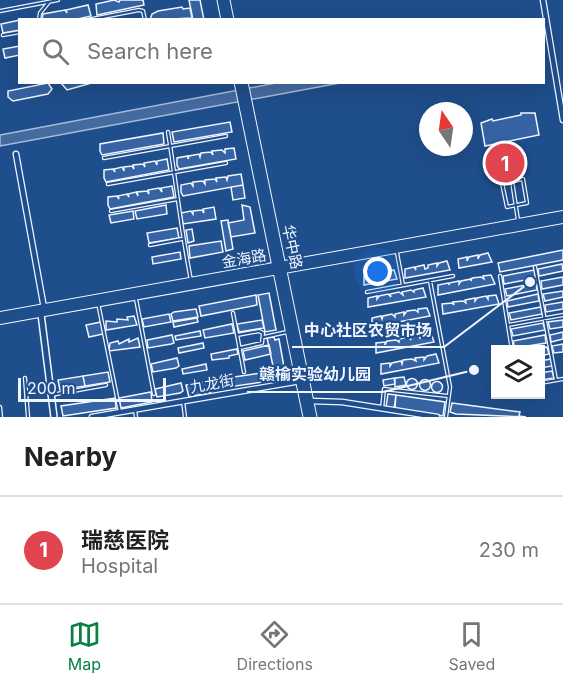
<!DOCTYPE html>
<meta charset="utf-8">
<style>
body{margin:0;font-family:Inter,"Noto Sans SC",sans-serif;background:#f2f2f2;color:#222}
.controls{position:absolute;right:18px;bottom:18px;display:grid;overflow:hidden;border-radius:0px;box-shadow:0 6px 24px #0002}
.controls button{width:54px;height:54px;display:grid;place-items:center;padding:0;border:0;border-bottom:2px solid #e0e0e0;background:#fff;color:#222;font:30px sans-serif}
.compass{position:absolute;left:419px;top:102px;width:54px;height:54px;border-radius:50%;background:#fff;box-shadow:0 6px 24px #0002;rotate:347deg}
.scale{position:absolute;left:18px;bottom:15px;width:148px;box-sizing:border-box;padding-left:6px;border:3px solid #f2f6ff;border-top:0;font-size:16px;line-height:21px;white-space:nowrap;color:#f2f6ff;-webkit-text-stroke:4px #1f4e8c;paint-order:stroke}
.you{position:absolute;left:378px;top:272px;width:21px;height:21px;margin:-15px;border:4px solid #fff;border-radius:50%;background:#1a73e8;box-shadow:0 0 0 9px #1a73e833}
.badge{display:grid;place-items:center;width:39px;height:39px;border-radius:50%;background:#0b8043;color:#fff;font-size:20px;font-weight:700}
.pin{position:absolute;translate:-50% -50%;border:3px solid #fff;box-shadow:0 2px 6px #0006}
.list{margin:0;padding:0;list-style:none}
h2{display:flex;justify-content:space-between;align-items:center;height:78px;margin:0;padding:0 24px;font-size:26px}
h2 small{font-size:20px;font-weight:400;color:#767676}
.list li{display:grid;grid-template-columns:39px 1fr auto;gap:18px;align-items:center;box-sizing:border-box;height:108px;padding:0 24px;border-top:2px solid #e0e0e0}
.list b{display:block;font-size:22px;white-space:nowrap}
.list p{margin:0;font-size:20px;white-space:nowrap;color:#767676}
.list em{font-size:20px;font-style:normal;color:#767676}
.icon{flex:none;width:33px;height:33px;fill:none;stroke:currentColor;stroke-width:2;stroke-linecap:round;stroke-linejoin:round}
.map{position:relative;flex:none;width:563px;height:417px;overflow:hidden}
.search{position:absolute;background:#fff;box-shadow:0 6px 24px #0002;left:18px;right:18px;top:18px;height:66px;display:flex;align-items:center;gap:15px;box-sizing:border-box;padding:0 21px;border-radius:0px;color:#767676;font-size:22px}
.sheet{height:186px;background:#fff}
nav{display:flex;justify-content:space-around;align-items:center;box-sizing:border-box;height:84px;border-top:2px solid #e0e0e0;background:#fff;font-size:16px;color:#767676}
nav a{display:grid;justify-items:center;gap:3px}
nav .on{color:#0b8043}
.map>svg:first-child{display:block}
.water{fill:#446ba0;stroke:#a8bbd7;stroke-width:1.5}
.building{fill:#3563a3;stroke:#f2f6ff;stroke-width:1.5}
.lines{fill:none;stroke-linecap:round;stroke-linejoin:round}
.service-casing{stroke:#f2f6ff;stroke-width:4.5}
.minor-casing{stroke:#f2f6ff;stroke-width:7}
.tertiary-casing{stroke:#f2f6ff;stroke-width:8}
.secondary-casing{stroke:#f2f6ff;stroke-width:8}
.primary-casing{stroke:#f2f6ff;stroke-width:9}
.service{stroke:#1f4e8c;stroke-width:2}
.minor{stroke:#1f4e8c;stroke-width:4.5}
.tertiary{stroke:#1f4e8c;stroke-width:5}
.secondary{stroke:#1f4e8c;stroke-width:6}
.primary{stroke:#1f4e8c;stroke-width:7}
.labels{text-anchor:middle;stroke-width:4.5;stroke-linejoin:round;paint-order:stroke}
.street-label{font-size:15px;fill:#f2f6ff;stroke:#1f4e8c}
.leader{fill:none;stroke:#f2f6ff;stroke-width:2}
.callout-dot{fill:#f2f6ff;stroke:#1f4e8c;stroke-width:2}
.callout-label{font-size:16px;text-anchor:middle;font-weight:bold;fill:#f2f6ff;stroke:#1f4e8c;stroke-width:4.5;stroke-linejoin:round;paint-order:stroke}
</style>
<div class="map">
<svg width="563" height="417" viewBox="0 0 563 417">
<rect width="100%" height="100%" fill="#1f4e8c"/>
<path class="water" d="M276,83H340L0,146V135Z"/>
<path class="building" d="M114,0L119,2L120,0H143L144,5L97,15L96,4Z
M189,0H200L204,20H193Z
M88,5L91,16L73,20H42L43,14L65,10L67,13L66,10Z
M182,7L183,9L190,8L192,18L150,20L152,14L158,11Z
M20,20V30L3,33L1,24Z
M20,46V55L5,58L3,49Z
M48,83L52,89L48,94L13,101L8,97V91Z
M61,83L92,82V83L67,90Z
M521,113H535L539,135L485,146L481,123L492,119L493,121L521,115Z
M230,122L232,132L174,142L172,132Z
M163,133L164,144L102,155L100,151V144Z
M234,148L236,159L179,169L177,165V158L188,156V159L189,156L199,154L200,157L201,153L211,152L213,155L212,151L222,150L225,153V149Z
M522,153L525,166L488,174L485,161Z
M167,159L169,170L106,182L104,178V170L113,169L115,172L114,169L122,167L124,171V167L132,166L134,169L133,165L143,164L145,167L144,163L155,161L157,165V161Z
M241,174L243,185L183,196L181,192V185L191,183L193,186V182L203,181L205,184V180L215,179L217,182L216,178L226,177L227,180L228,176Z
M243,185L245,198L233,200L231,187Z
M172,186L174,197L110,209L108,205V197L117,196L119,199L118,196L127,194L129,197L128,194L136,192L138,196L137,192L147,191L149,194L148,190L159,188L162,192L161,188Z
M166,205L167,214L137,219L135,211Z
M242,205L250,207L255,233L231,237L228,223L244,220Z
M214,207L216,219L183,224L181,213L191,211L193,214V211L202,210L204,213L203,209Z
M133,211L134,219L111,223L109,215Z
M228,220L233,249L226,251L221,221Z
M177,228L179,238L149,243L147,233Z
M192,229L194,241L188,243L186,230Z
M221,241L223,252L190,258L189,246Z
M563,250V260L500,272L498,263Z
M180,252L181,259L153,264L152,257Z
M488,253L492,262L459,268L458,259L467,257V261L469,257L478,255V259L480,255Z
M447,261L450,270L405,278V269L414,267L416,270L415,267L424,265L425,269L428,268V265L437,263V266L439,263Z
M562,264L563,271L539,276L538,269Z
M394,270L397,279L364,285V276L372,274L373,278L374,274L383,272L384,276L386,272Z
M534,270L536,278L504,284L503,276Z
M491,275L495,284L438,295V285L448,283L449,285V283L459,281V284L461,281L471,279V281L472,278L481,277L484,279L483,276Z
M563,277V285L542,289L541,281Z
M536,283L537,290L507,296L505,289Z
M423,288L426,297L368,307V298L377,296V299L379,296L388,294L391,297L390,294L399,292L403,295L402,292L411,290L414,292V290Z
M563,291V297L545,301L543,294Z
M269,293L276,330L265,332L258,295Z
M538,294L539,301L508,307L507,301Z
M256,295L257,305L201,316L199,306Z
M496,295L499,304L443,314L442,304L452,303L454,305L453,302L463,301L466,303L465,300L475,298V301L477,298L486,296L488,299V296Z
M563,302V309L546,312L545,305Z
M541,307L542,314L511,320L509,313Z
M427,308L430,316L372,327V318L381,316L382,319L383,316L392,314L395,317V314L404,312V315L407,311L415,310L418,312V309Z
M196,309L198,317L173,321L171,314L174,312Z
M169,314L171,322L144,327L142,319Z
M134,316L137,325L106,330V321L117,322V319L128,320L127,317Z
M197,318L198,322L174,327L173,322Z
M262,320L264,328L239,332L237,324Z
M563,320V327L550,329L548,322Z
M101,322L103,334L89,337L86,325Z
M543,323L545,330L513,336L511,329Z
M232,324L234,333L205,338L203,330Z
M200,331L201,336L176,340L175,336Z
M563,332V339L551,342L550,335Z
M431,333L434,342L376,353V343L385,342V345L387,341L396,340L399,342V339L408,337L411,340L410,337L419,335L420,338L422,335Z
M172,335L174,343L171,344L148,348L147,340Z
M545,335L546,343L515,348L513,341Z
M274,337L275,340L279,339L286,378L276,380L267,338Z
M138,338L140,347L109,351L110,343L118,341L119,344L129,339V342Z
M203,343L204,348L179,353L178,348Z
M563,344V352L554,353L552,346Z
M269,345L271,354L245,360L243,351Z
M547,347L549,354L540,356V350H534Z
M237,349L238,354L229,356V358L212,360L211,354Z
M436,354L439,363L381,374V364L390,363V366L392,363L401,361L402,364L403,360L412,359L416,361L415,358L424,357V360L427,356Z
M177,358L179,366L176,368L153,372L151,364Z
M551,359L552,366L540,368V361Z
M206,364L207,370L183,374L182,369Z
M274,371L276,380L215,389L214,380Z
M552,371L554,378L540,380V373Z
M108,372L110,382L85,386L83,376Z
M83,376L85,386L60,390L58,380Z
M404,377L406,385L395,387V378Z
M394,378L395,384L384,386L383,380Z
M406.5 384a5.5 5.5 0 1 1 11 0a5.5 5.5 0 1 1-11 0Z
M419.5 385a5.5 5.5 0 1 1 11 0a5.5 5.5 0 1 1-11 0Z
M209,381L211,392L189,397L186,385Z
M431.5 387a5.5 5.5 0 1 1 11 0a5.5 5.5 0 1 1-11 0Z
M181,383L183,391L180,393L157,397L155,389Z
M151,392L152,402L121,408L119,398Z
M388,394L396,395L395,408L386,407Z
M396,395L445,402L443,416L394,409Z
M115,398L116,408L63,416L61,406Z
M452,403L520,412L519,416L526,417L456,414L450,412Z"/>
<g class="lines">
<defs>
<path id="service" d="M0,11L58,0
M39,20L40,13L49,2
M87,20L139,10L143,11L145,20
M3,35L20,32
M168,132C176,181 181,231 191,280
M104,158L226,136
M523,179L527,203L507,207L502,183Z
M512,181L518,220
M108,184L226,163
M111,211L178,199
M150,245L182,239
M397,253L403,285
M535,267L556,380
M500,276L512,350
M430,281L450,387L446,417
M367,292L453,276
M136,299L154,394
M98,303L120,412
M233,313L244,372
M508,325L563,315
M237,335L259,331L263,333L262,343L240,348
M264,337L287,332
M25,378L28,417
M540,383L563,379
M51,395L106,385
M183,401L185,417
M0,407L1,417
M382,409L384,389L448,396
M135,410L136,417"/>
<path id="minor" d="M543,0L563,120
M16,154L44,308
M310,401L342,402L437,417
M92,417L300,381"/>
<path id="tertiary" d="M41,314L54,417"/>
<path id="secondary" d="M0,315L563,214
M0,321L563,220"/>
<path id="primary" d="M221,0L225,20
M226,0L230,20
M238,82L307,417
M244,82L313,417"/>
</defs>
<use href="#service" class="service-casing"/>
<use href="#minor" class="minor-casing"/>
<use href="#tertiary" class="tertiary-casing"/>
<use href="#secondary" class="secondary-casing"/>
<use href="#primary" class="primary-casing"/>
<use href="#service" class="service"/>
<use href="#minor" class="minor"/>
<use href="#tertiary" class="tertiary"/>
<use href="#secondary" class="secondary"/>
<use href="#primary" class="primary"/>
</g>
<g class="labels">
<g class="street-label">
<text transform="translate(292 247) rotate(78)" y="5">华中路</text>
<text transform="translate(244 259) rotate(-10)" y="5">金海路</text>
<text transform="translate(212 384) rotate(-10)" y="5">九龙街</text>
</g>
</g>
<path class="leader" d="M530 282L444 347H292M474 370L383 392H247"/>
<g class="callout-dot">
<circle cx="530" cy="282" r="6"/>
<circle cx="474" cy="370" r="6"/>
</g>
<g class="callout-label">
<text x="368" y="336">中心社区农贸市场</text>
<text x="315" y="380">赣榆实验幼儿园</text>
</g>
</svg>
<div class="controls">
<button><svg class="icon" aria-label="layers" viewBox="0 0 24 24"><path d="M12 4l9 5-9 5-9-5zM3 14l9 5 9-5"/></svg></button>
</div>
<svg class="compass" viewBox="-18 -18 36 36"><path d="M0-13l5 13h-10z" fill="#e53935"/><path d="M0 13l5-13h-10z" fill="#767676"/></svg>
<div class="scale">200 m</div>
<div class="you"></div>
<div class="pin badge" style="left:505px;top:163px;background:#e0444e">1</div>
<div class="search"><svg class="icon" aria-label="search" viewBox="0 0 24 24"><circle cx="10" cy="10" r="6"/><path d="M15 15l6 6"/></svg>Search here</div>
</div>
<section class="sheet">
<h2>Nearby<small></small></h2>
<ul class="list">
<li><span class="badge" style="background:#e0444e">1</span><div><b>瑞慈医院</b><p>Hospital</p></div><em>230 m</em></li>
</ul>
</section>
<nav>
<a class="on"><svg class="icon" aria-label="map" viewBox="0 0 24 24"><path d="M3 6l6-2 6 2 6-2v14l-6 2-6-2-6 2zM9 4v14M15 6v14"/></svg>Map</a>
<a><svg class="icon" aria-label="directions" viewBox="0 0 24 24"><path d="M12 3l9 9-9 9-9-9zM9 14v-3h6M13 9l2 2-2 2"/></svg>Directions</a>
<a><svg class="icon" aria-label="saved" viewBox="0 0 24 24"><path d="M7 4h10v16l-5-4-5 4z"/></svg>Saved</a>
</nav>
